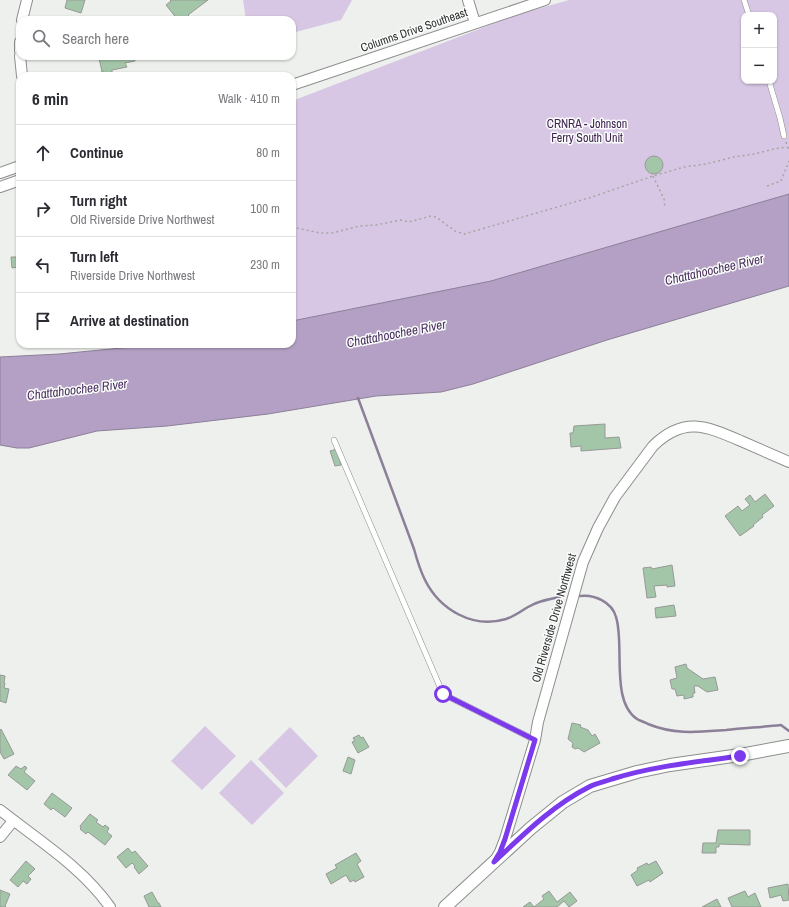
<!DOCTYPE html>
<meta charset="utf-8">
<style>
body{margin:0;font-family:"Archivo Narrow",sans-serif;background:#f2f2f3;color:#2b2b33}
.controls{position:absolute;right:12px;top:12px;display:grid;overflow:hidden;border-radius:8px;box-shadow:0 1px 3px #0004}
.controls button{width:36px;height:36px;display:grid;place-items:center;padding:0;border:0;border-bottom:1px solid #e1e1e2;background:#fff;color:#2b2b33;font:20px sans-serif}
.stop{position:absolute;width:12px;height:12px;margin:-9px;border:3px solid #7c3aed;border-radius:50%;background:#fff}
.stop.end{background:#7c3aed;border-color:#fff;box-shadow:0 1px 4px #0008}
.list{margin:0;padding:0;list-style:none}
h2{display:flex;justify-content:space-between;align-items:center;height:52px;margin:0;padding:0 16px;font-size:17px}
h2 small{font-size:13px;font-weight:400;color:#7c7c81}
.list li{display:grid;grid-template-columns:26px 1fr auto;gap:12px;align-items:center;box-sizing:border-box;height:56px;padding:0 16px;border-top:1px solid #e1e1e2}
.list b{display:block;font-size:15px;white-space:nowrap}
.list p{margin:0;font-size:13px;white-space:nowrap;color:#7c7c81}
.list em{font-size:13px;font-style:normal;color:#7c7c81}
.icon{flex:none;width:22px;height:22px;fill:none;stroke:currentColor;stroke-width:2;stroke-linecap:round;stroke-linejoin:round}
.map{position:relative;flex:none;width:789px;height:907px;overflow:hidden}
.search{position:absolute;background:#fff;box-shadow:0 1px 3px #0004;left:16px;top:16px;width:280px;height:44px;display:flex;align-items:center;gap:10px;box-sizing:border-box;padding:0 14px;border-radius:12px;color:#7c7c81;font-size:15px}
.panel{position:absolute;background:#fff;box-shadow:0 1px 3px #0004;left:16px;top:72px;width:280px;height:276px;border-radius:12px}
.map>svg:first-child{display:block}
.green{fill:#d7c7e4;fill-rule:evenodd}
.water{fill:#b4a0c4;stroke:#8c7f98}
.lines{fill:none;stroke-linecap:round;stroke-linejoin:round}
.stream{stroke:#8c7f98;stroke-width:2.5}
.building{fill:#a4c6a8;stroke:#979997}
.service-casing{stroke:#8c8e8c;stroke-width:6}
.minor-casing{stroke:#8c8e8c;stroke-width:12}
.tertiary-casing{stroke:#8c8e8c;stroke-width:14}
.path{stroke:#a4a6a4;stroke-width:1.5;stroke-dasharray:2 3;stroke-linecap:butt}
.service{stroke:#fff;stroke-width:5}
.minor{stroke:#fff;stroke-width:10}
.tertiary{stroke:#fff;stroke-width:12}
.route{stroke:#7c3aed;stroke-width:5}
.labels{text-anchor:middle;stroke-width:3;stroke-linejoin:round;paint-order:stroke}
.street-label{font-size:12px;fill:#303130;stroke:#fafdfb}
.park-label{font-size:12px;fill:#3e2250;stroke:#fafdfb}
.water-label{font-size:13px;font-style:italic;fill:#4c3060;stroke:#fafdfb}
</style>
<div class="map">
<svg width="789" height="907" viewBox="0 0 789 907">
<rect width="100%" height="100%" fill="#edf0ed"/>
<path class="green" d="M243,0H352L341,20L292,33V20H246Z
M569,0H789V213L292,334V101L513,16ZM744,15H774V81H744Z
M205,726L236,756L202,790L171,761Z
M290,727L318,756L286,788L258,759Z
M251,760L284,793L252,825L219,793Z"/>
<path class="water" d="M789,194V286L607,340L473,384L441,392L376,396L268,414L167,426L97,431L29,448H17L0,445V357L59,354L163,344H292V321L491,281Z"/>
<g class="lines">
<path class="stream" d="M358,398L414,549C417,560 420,570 425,580C440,610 473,629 506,619C515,616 521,611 528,607C538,601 549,599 560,597
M580,596C594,594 612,602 616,617C625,644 610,701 637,719C640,721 645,722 648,724C675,735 698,732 726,730C745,728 763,727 781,725L789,731"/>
</g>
<path class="building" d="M67,0H85L81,13L65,8Z
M170,0H208L188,15L191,18L188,20H178L166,5L171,1Z
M109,56H134L135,61L125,63L127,67L112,70V75L105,76L104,72H102L99,58Z
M645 165a9 9 0 1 1 18 0a9 9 0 1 1-18 0Z
M20,251L19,267L12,268L11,257H19L18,252Z
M605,424V438L619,437L621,448L581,451V446L571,447L570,433H573L574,426Z
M337,449L341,465L335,466L330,451Z
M765,494L774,506L762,515L763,517L753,525L754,526L740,536L725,516L738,506L742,511L750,505L745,499L750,495L755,502Z
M672,565L675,586L667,587V585L654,586L656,597L647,598L643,568L651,567L652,569Z
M674,605L676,616L656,618L655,608Z
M686,664L687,668L703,679L715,677L718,690L707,692L698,686H694L695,693H693V697L684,699V695L677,696L675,689H672L670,680L677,678L675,667Z
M0,675L5,676L4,683H5L4,688L9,689L6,703L0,701Z
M572,723L581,725L580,727L588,730L592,736L595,734L600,743L584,752L578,748L575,749L572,747L573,743L568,739Z
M1,729L14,754L4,759L0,752L1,750L0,748V730Z
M359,735L361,738L363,737L369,747L358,753L352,742L355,741L353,738Z
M348,757L355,760L351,774L343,771Z
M16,766L21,769L25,766L27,768L24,772L35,781L27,790L8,775Z
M52,793L72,808L65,817L53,808L51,810L44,804Z
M90,814L98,820L96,822L103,827L105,825L109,828L107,832L112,836L105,845L88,832L86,834L80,829L81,828L80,826Z
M718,830H750V845L719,844V847H716V853H702L703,843H716Z
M128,848L132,853L135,851L148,866L139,874L134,867L135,866L132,863L126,868L117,857Z
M356,853L361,861L357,864L364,877L355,882L354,880L350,882L346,875L331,884L326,874L337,868L335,865Z
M26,861L35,869L28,876L31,879L27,884L23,881L18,887L10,880Z
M656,861L663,873L650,882L649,880L637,886L631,875L638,870L637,868L647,863L648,865Z
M788,884L789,900L783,901L781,895L770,898L768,888Z
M0,890L10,894L5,906L6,907H0Z
M549,891L557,902L570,892L577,901L569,907L564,901L557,907H523L530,902L534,907L544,899L542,896Z
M745,891L748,897L755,893L761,907H732L728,898Z
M152,892L158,903H159L161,907H149L144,896Z
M717,899L721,907H702Z"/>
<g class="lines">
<defs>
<path id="service" d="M744,0L749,15
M769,81L780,118L784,136
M334,440L443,694L535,740"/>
<path id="minor" d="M468,0L475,23
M22,20L27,0
M20,42V51
M20,56L22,76
M292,85L545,0
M0,173L20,166
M0,187L20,180
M0,810C38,840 82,867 110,907
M0,837L13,821
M497,857L500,852L505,839L535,740L538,722L583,562L598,528L615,497L653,446C684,416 706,426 741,441C757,448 773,455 789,462"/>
<path id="tertiary" d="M445,907L531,828L563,802L590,786L637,772L670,765L740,755L789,746"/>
</defs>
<use href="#service" class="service-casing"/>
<use href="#minor" class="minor-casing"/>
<use href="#tertiary" class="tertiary-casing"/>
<path class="path" d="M786,142L789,151
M653,176L664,199L665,208
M767,186L781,181L789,161
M292,227L320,233H332L360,226L376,225L401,220L409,222L431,216L436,217L455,231L464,234L592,197L653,176L684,167L706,164L734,157L754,154L774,149L787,147"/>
<use href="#service" class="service"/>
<use href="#minor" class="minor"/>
<use href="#tertiary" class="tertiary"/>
</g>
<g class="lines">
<path class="route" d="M443,694L535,740L505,839L500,852L494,862C523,835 553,805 589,787C596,783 604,782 612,779C653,766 697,762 740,756"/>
</g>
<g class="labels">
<g class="street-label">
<text transform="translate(414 30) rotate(-19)" y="4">Columns Drive Southeast</text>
<text transform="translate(554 618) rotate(-74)" y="4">Old Riverside Drive Northwest</text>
</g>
<g class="park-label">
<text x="587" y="128">CRNRA - Johnson<tspan x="587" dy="14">Ferry South Unit</tspan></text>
</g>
<g class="water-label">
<text transform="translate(714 269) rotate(-13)" y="5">Chattahoochee River</text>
<text transform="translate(396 333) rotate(-11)" y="5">Chattahoochee River</text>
<text transform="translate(77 389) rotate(-7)" y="5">Chattahoochee River</text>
</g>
</g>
</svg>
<div class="controls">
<button>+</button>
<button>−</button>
</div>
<div class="stop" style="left:443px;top:694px"></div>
<div class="stop end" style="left:740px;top:756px"></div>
<div class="search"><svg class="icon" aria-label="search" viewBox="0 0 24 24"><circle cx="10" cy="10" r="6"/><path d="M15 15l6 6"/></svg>Search here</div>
<section class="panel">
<h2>6 min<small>Walk · 410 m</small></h2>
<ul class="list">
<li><svg class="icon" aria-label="ahead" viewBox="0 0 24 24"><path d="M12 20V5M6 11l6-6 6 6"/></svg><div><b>Continue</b></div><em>80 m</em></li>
<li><svg class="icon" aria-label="right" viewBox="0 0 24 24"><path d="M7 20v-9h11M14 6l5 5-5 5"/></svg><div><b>Turn right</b><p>Old Riverside Drive Northwest</p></div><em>100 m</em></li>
<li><svg class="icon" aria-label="left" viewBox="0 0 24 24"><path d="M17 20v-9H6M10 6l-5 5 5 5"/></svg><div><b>Turn left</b><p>Riverside Drive Northwest</p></div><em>230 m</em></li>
<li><svg class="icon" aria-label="arrive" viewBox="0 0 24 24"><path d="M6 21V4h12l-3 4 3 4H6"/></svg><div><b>Arrive at destination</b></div></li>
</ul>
</section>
</div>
